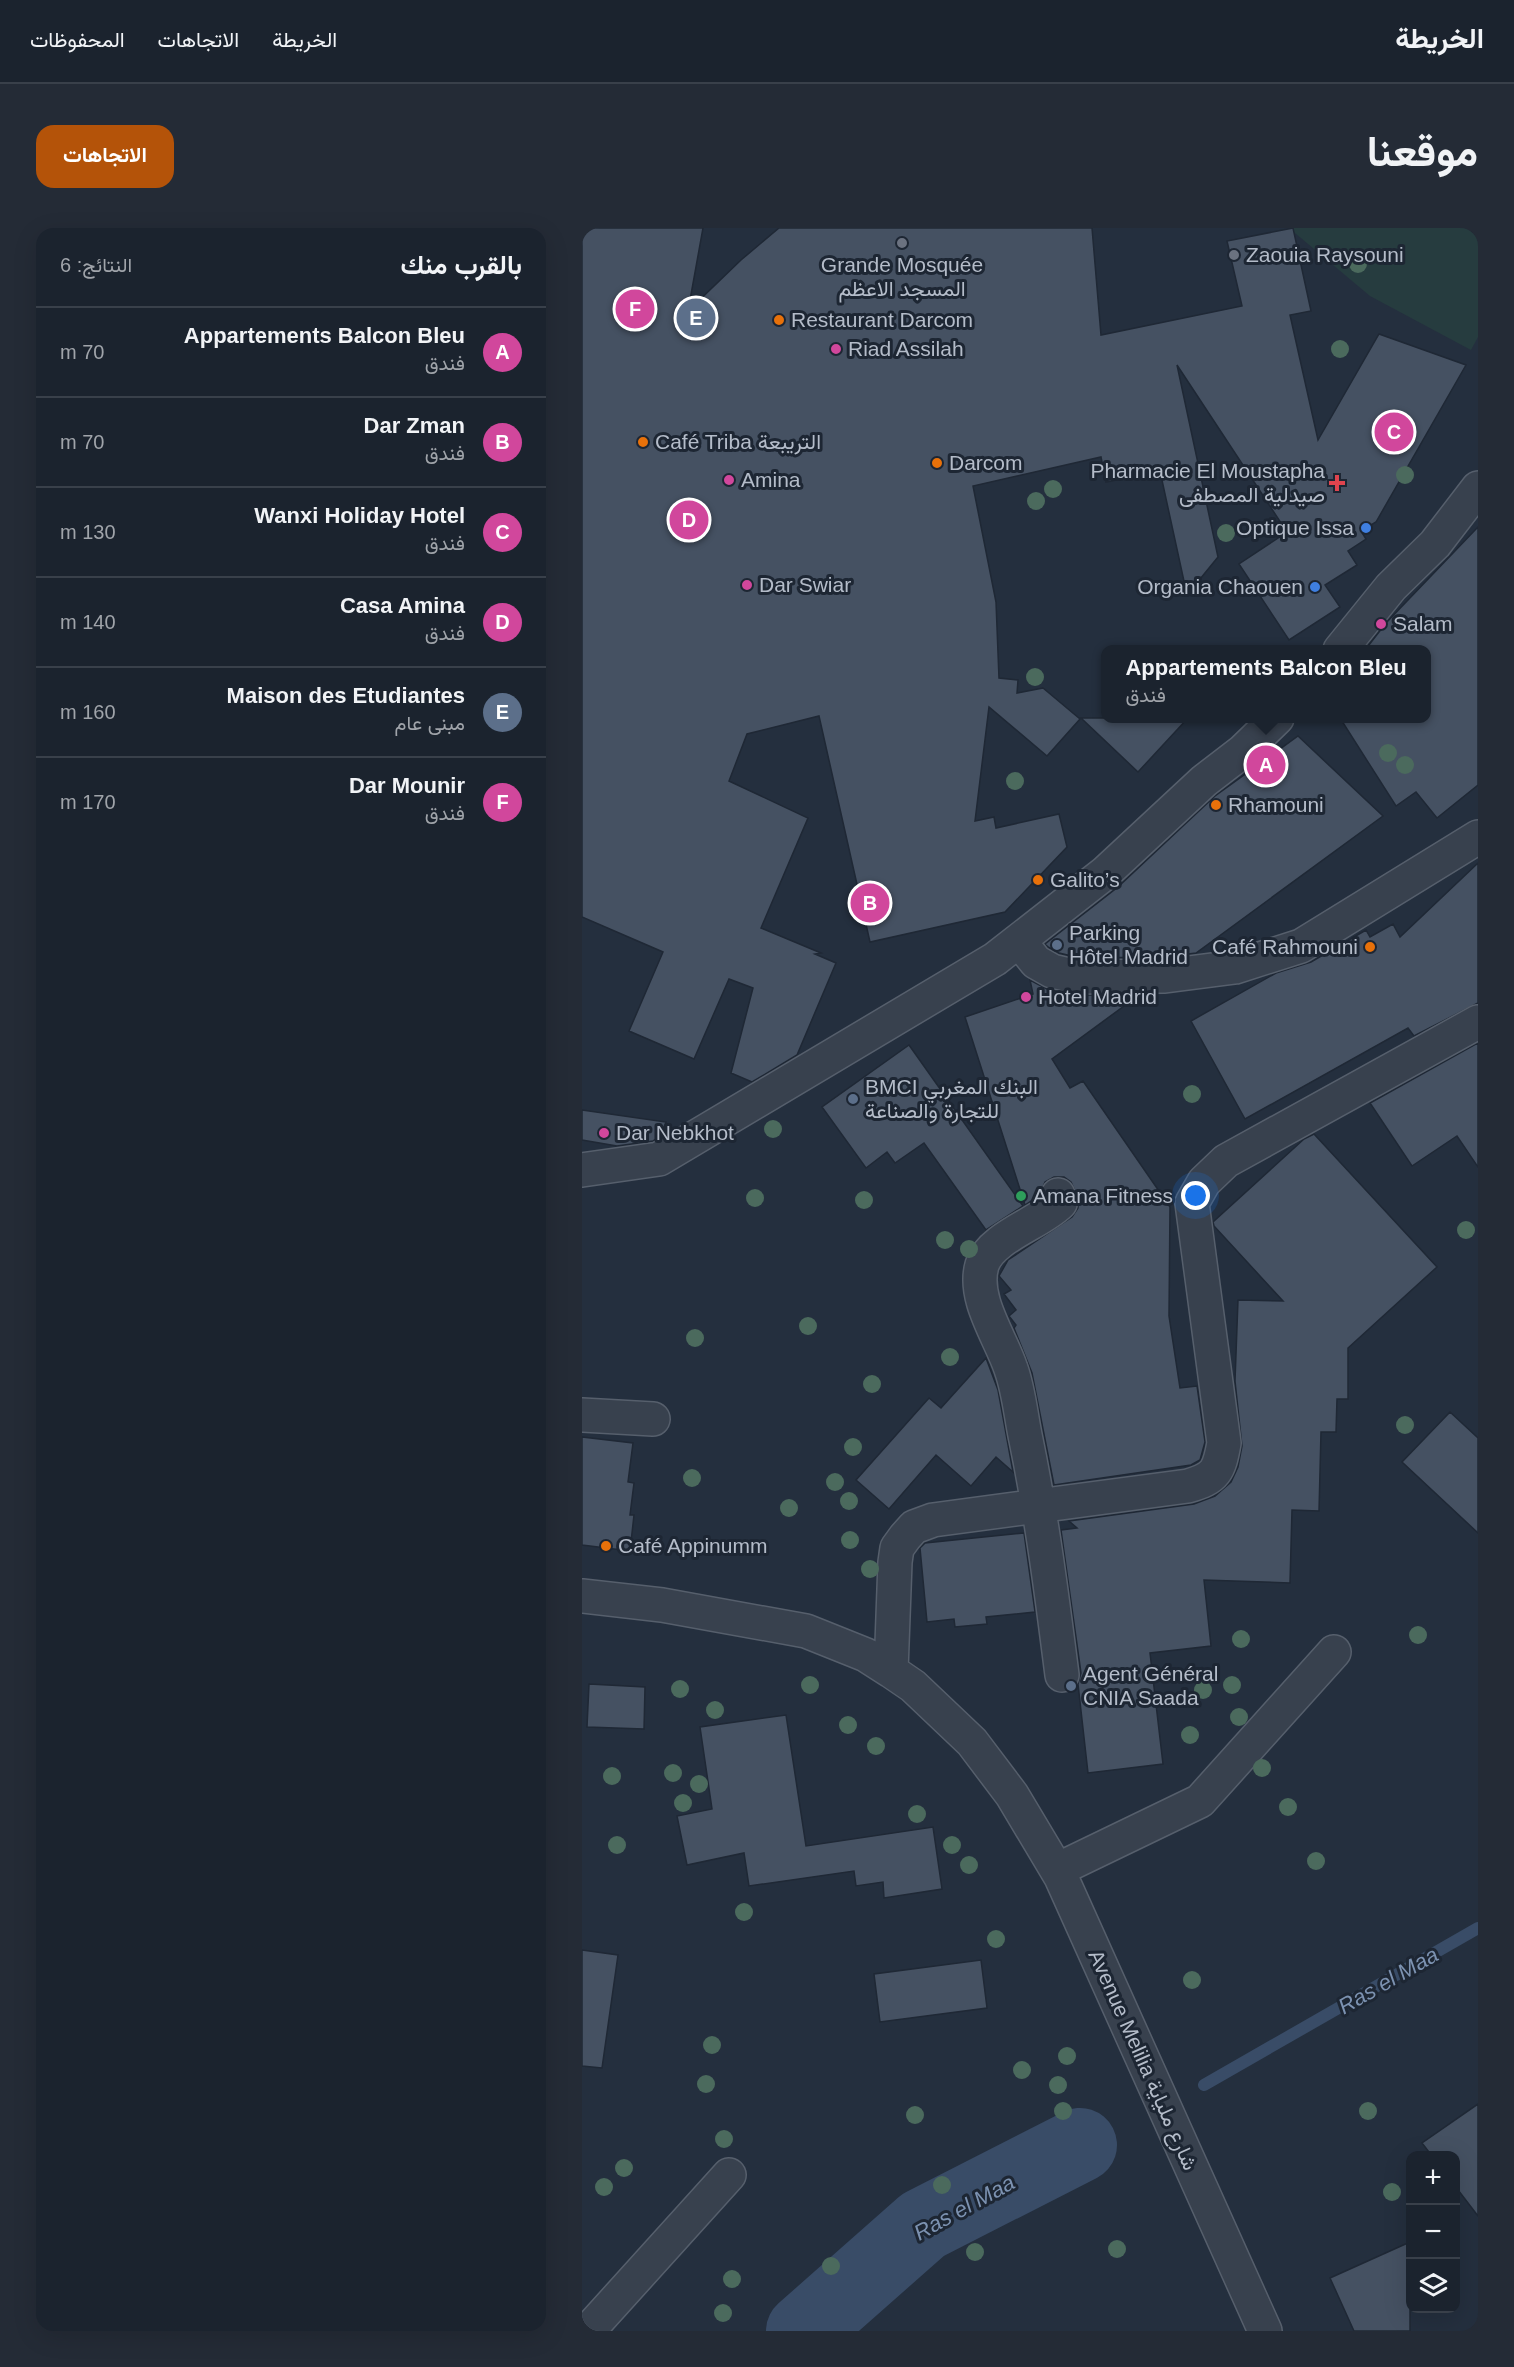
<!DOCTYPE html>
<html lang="ar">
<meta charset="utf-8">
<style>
body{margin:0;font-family:Helvetica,Vazirmatn,sans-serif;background:#242b36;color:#f1f3f6;direction:rtl}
.controls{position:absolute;right:18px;bottom:18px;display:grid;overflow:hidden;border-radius:12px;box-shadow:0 6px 24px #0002}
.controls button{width:54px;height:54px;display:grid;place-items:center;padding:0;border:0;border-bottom:2px solid #39404a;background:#1b232e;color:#f1f3f6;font:30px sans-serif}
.you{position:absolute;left:614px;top:968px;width:21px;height:21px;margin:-15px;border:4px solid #fff;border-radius:50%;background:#1a73e8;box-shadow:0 0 0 9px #1a73e833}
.badge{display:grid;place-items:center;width:39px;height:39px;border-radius:50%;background:#b45309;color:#fff;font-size:20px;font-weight:700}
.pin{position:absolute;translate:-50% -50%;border:3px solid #fff;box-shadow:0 2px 6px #0006}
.popup{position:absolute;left:519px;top:417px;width:330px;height:78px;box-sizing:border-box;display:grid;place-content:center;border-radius:12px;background:#1b232e;filter:drop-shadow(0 2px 4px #0005);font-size:20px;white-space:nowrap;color:#a0a4aa}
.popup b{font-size:22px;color:#f1f3f6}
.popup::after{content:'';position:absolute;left:50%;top:100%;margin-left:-12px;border:12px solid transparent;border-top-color:#1b232e}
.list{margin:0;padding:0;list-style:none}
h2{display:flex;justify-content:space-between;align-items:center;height:78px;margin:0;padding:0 24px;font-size:26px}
h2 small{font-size:20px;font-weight:400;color:#a0a4aa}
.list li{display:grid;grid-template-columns:39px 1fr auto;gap:18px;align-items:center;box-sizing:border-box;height:90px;padding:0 24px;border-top:2px solid #39404a}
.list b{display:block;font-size:22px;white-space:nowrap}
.list p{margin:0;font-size:20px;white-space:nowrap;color:#a0a4aa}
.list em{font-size:20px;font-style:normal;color:#a0a4aa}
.icon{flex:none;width:33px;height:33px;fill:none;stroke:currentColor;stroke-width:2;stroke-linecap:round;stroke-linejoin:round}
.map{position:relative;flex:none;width:896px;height:2103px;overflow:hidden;direction:ltr;border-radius:18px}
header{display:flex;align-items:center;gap:36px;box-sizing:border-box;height:84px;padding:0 30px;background:#1b232e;border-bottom:2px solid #39404a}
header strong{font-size:28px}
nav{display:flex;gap:33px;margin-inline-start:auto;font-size:21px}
.intro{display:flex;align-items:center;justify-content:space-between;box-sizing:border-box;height:144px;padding:0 36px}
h1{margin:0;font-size:42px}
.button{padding:15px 27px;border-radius:18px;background:#b45309;color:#fff;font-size:21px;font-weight:700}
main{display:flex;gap:36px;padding:0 36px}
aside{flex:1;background:#1b232e;border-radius:18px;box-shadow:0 6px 24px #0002}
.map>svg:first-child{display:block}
.park{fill:#263c3f}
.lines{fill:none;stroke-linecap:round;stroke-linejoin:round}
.stream{stroke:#394c67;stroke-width:12}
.river{stroke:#394c67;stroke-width:74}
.building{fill:#455162;stroke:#1f2835;stroke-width:1.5}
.minor-casing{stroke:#565f6c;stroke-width:36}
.minor{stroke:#38414e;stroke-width:33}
.tree{fill:#4b6a5d}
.worship-dot{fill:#6b7280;stroke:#1d2633;stroke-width:2}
.food-dot{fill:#e8710a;stroke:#1d2633;stroke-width:2}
.hotel-dot{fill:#d1479c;stroke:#1d2633;stroke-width:2}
.health-dot{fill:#e0444e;stroke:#1d2633;stroke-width:2}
.shop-dot{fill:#3f7fe0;stroke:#1d2633;stroke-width:2}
.service-dot{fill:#5c6f8a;stroke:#1d2633;stroke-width:2}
.leisure-dot{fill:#2e9e5b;stroke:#1d2633;stroke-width:2}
.labels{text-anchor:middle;stroke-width:6;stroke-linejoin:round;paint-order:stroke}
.poi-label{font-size:21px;fill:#b4bcc9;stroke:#1d2633;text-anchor:start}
.street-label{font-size:21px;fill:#b4bcc9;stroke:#1d2633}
.water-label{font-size:22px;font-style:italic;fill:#7c92b1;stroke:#1d2633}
</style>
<header>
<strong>الخريطة</strong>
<nav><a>الخريطة</a><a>الاتجاهات</a><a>المحفوظات</a></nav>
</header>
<div class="intro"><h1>موقعنا</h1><a class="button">الاتجاهات</a></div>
<main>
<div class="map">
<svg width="896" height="2103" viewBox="0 0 896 2103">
<rect width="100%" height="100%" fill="#242f3e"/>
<path class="park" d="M707,0H896V109L889,122L788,68Z"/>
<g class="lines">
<path class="stream" d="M622,1857L896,1700"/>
<path class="river" d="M221,2103L341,1997L498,1917"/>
</g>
<path class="building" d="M0,0H121L106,83L159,32L197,0H510L519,107L660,78L645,13L711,0L729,83L708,87L736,212L797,106L884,137L794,294L779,303L784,311L766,323L775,337L743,357L758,379L707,412L657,336L705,304L595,137L636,329L605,367L578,243L524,254L519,229L391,258L414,374L417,450L436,452L435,465L461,460L498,491L465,528L407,479L393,593L412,589L414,600L477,586L485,619L423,684L288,714L237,488L165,506L147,553L226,590L179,700L239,725L233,726L254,735L215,827L170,854L149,845L171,760L147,751L112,831L47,803L81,724L0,689Z
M896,299V557L855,590L834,564L814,578L758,490H844V422H783L804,395Z
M499,490H606L556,544Z
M716,508L801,588L614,725L582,729L498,730L477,725L466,719L463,716L536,659L633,568Z
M896,635V775L832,808L826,800L663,891L609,793L694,745L729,734L784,702L788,709L811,696L818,709Z
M448,752L465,761L492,767H557L470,831L488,860L501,853L588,979L587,1088L598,1160L615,1158L623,1214L618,1232L609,1237L472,1257L450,1145L432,1100L434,1097L427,1088L434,1082L422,1066L429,1062L417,1048L426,1032L490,989L496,980V970L489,954L482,949H472L463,954L458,967L443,977L383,789L451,766Z
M896,815V939L875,908L830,938L788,875Z
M327,817L441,978L404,1002L342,915L313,935L305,924L284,940L240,879Z
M0,882L84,894L78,909L71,913L35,918L0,912Z
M732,906L855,1039L766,1120V1171H755L754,1204H739L737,1283L710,1282L708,1355L622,1352L629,1418L568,1425L581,1536L506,1545L496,1456L499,1445L479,1302L495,1300L487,1293L612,1276L633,1268L649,1254L656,1239L660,1218L653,1153L656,1072L701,1073L632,998L631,994L722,911Z
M404,1130L416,1162L431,1244L414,1229L389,1258L354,1227L307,1281L274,1252L347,1170L359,1180Z
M868,1184L896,1210V1305L820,1234Z
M0,1209L51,1215L46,1254L52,1255L48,1287H52L48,1323L0,1317Z
M442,1305L453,1384L404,1389L405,1396L373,1399L372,1391L345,1394L338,1320L343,1315Z
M7,1456L63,1459L62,1501L5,1499Z
M204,1487L224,1618L351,1599L360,1661L302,1670L301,1654L274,1658L272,1643L167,1658L162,1625L105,1637L95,1588L130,1581L118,1499Z
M0,1722L36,1727L20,1840L0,1838Z
M399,1732L405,1780L298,1794L292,1746Z
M896,1876V1988L873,1958V1928H850L840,1915Z
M828,2014V2103H772L748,2050Z"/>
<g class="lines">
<defs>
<path id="minor" d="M758,422L809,359L853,316L896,260
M438,714L454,734L470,743L496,749L583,748L653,739L719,718L896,609
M0,942L77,931L413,731L523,645L622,553L661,523L695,490
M476,967L478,975C458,995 409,1009 400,1037C390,1071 419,1110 429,1141C437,1163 439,1189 444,1212C460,1290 470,1368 480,1447
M0,1187L71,1191
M0,1368L80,1377L224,1403L284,1427L309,1443L331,1458L390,1514L430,1567L479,1649L683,2103
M309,1443L313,1334L315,1320L323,1309L332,1299L351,1292L606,1258C634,1250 637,1243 642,1215L610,975L622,954L644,933L896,794
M475,1642L618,1573L752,1424
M6,2103L147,1947"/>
</defs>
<use href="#minor" class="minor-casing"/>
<use href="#minor" class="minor"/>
</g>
<g class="tree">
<circle cx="776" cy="36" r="9"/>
<circle cx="758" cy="121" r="9"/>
<circle cx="823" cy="247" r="9"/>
<circle cx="471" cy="261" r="9"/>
<circle cx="454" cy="273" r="9"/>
<circle cx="644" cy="305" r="9"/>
<circle cx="453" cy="449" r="9"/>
<circle cx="806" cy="525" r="9"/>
<circle cx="823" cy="537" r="9"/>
<circle cx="433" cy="553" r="9"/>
<circle cx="610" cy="866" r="9"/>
<circle cx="191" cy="901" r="9"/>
<circle cx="173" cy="970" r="9"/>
<circle cx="282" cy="972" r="9"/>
<circle cx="884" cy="1002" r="9"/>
<circle cx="363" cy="1012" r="9"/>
<circle cx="387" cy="1021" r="9"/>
<circle cx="226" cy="1098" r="9"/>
<circle cx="113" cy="1110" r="9"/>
<circle cx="368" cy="1129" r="9"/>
<circle cx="290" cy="1156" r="9"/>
<circle cx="823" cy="1197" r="9"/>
<circle cx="271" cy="1219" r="9"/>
<circle cx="110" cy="1250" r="9"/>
<circle cx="253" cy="1254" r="9"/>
<circle cx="267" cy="1273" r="9"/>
<circle cx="207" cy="1280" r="9"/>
<circle cx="268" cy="1312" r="9"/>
<circle cx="288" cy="1341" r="9"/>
<circle cx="836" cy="1407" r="9"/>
<circle cx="659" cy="1411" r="9"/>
<circle cx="228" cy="1457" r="9"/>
<circle cx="650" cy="1457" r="9"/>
<circle cx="98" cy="1461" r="9"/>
<circle cx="621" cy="1462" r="9"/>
<circle cx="133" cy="1482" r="9"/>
<circle cx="657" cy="1489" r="9"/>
<circle cx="266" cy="1497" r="9"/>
<circle cx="608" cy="1507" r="9"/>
<circle cx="294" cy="1518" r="9"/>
<circle cx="680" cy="1540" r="9"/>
<circle cx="91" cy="1545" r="9"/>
<circle cx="30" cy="1548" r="9"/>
<circle cx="117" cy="1556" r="9"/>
<circle cx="101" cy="1575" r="9"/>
<circle cx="706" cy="1579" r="9"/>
<circle cx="335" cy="1586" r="9"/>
<circle cx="35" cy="1617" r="9"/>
<circle cx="370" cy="1617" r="9"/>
<circle cx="734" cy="1633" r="9"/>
<circle cx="387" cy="1637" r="9"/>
<circle cx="162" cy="1684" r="9"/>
<circle cx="414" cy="1711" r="9"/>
<circle cx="610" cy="1752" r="9"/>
<circle cx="130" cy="1817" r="9"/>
<circle cx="485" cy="1828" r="9"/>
<circle cx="440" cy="1842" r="9"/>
<circle cx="124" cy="1856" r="9"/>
<circle cx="476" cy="1857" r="9"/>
<circle cx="481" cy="1883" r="9"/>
<circle cx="786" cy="1883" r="9"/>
<circle cx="333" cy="1887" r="9"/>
<circle cx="142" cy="1911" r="9"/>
<circle cx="42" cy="1940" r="9"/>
<circle cx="360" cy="1957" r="9"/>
<circle cx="22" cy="1959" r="9"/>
<circle cx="810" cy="1964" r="9"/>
<circle cx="535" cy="2021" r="9"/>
<circle cx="393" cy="2024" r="9"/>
<circle cx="249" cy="2038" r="9"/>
<circle cx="150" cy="2051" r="9"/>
<circle cx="141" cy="2085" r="9"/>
</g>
<g class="worship-dot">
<circle cx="320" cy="15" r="6"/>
<circle cx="652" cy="27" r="6"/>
</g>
<g class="food-dot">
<circle cx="197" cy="92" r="6"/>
<circle cx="61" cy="214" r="6"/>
<circle cx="355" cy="235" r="6"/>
<circle cx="634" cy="577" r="6"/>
<circle cx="456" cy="652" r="6"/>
<circle cx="788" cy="719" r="6"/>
<circle cx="24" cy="1318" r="6"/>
</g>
<g class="hotel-dot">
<circle cx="254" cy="121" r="6"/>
<circle cx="147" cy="252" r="6"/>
<circle cx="165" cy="357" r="6"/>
<circle cx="799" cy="396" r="6"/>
<circle cx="444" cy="769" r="6"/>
<circle cx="22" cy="905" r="6"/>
</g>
<path class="health-dot" d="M752 246h6v6h6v6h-6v6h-6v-6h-6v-6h6z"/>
<g class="shop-dot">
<circle cx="784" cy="300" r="6"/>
<circle cx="733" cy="359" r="6"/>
</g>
<g class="service-dot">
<circle cx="475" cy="717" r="6"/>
<circle cx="271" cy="871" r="6"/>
<circle cx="489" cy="1458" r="6"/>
</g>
<circle class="leisure-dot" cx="439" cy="968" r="6"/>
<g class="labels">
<g class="poi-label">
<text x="664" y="34">Zaouia Raysouni</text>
<text x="320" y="44" text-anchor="middle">Grande Mosquée<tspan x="320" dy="24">المسجد الاعظم</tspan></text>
<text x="209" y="99">Restaurant Darcom</text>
<text x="266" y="128">Riad Assilah</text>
<text x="73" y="221">Café Triba التريبعة</text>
<text x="367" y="242">Darcom</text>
<text x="743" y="250" text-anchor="end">Pharmacie El Moustapha<tspan x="743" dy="24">صيدلية المصطفى</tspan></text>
<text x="159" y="259">Amina</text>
<text x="772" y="307" text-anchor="end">Optique Issa</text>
<text x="177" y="364">Dar Swiar</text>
<text x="721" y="366" text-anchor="end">Organia Chaouen</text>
<text x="811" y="403">Salam</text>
<text x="646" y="584">Rhamouni</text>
<text x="468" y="659">Galito’s</text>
<text x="487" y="712">Parking<tspan x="487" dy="24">Hôtel Madrid</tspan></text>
<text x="776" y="726" text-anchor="end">Café Rahmouni</text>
<text x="456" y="776">Hotel Madrid</text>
<text x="283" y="866">BMCI البنك المغربي<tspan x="283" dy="24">للتجارة والصناعة</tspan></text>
<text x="34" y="912">Dar Nebkhot</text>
<text x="451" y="975">Amana Fitness</text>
<text x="36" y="1325">Café Appinumm</text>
<text x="501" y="1453">Agent Général<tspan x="501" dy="24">CNIA Saada</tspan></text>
</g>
<g class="street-label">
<text transform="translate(561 1832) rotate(66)" y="7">Avenue Melilia شارع ملياية</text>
</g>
<g class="water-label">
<text transform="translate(806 1752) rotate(-30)" y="8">Ras el Maa</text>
<text transform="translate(382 1979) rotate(-29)" y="8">Ras el Maa</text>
</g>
</g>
</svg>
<div class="controls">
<button>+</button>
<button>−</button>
<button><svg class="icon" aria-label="layers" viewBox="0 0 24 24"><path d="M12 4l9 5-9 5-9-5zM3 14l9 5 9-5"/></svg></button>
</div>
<div class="you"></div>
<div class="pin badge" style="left:684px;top:537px;background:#d1479c">A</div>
<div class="popup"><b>Appartements Balcon Bleu</b>فندق</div>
<div class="pin badge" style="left:288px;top:675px;background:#d1479c">B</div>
<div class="pin badge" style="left:812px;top:204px;background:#d1479c">C</div>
<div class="pin badge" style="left:107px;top:292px;background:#d1479c">D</div>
<div class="pin badge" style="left:114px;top:90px;background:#5c6f8a">E</div>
<div class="pin badge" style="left:53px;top:81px;background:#d1479c">F</div>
</div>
<aside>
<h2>بالقرب منك<small>النتائج: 6</small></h2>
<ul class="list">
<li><span class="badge" style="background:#d1479c">A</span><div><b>Appartements Balcon Bleu</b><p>فندق</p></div><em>70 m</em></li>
<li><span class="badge" style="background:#d1479c">B</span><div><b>Dar Zman</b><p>فندق</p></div><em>70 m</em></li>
<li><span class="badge" style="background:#d1479c">C</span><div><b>Wanxi Holiday Hotel</b><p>فندق</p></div><em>130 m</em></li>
<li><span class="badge" style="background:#d1479c">D</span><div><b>Casa Amina</b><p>فندق</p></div><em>140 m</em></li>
<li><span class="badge" style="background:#5c6f8a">E</span><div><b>Maison des Etudiantes</b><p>مبنى عام</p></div><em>160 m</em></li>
<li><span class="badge" style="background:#d1479c">F</span><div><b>Dar Mounir</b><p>فندق</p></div><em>170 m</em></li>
</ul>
</aside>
</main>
